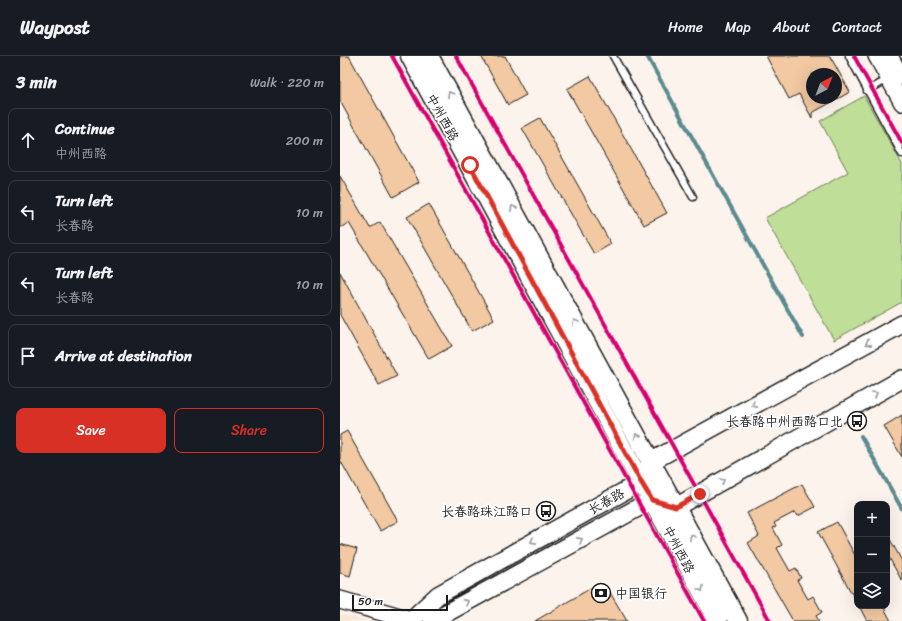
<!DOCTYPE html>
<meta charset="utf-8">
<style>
body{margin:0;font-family:Sriracha,"LXGW WenKai TC",sans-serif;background:#20242c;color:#f1f3f6}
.controls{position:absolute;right:12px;bottom:12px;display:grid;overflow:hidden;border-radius:8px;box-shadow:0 4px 16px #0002}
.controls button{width:36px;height:36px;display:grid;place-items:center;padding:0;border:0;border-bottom:1px solid #363941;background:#171b24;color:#f1f3f6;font:20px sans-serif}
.compass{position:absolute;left:466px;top:12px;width:36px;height:36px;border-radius:50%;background:#171b24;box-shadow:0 4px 16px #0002;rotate:42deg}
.scale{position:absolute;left:12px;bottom:10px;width:96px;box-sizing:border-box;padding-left:4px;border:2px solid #1c1c1c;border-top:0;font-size:11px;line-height:14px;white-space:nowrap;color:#1c1c1c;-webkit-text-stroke:3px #fff;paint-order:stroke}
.stop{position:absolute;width:12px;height:12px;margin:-9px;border:3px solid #d93025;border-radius:50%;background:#fff}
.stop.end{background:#d93025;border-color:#fff;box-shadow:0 1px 4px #0008}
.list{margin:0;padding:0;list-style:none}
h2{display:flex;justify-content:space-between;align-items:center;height:52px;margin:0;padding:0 16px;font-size:17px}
h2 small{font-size:13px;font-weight:400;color:#9ea1a6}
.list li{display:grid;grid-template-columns:26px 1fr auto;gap:12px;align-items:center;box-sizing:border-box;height:64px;margin:0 8px 8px;padding:0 8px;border:1px solid #363941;border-radius:8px}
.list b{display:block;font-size:15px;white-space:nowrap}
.list p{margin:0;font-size:13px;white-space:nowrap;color:#9ea1a6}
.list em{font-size:13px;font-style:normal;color:#9ea1a6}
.actions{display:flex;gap:8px;padding:12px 16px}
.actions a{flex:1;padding:9px 0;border:1px solid #d93025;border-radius:8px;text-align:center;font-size:14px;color:#d93025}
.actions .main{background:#d93025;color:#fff}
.icon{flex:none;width:22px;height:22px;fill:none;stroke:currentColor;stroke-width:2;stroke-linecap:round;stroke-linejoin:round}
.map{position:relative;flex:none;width:562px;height:565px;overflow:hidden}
header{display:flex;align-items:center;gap:24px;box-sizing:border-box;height:56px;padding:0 20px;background:#171b24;border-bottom:1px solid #363941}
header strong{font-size:19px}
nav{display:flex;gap:22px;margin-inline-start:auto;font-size:14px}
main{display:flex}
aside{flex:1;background:#171b24}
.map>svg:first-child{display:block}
.built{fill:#f9e7d6}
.green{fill:#bfde97;stroke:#6e7d5a}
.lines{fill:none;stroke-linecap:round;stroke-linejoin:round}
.stream{stroke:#5a8a90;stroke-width:4}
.building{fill:#f2c9a2;stroke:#1c1c1c;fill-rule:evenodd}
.service-casing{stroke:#1c1c1c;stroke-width:9}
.tertiary-casing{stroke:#1c1c1c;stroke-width:18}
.secondary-casing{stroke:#1c1c1c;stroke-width:20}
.primary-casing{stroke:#1c1c1c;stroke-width:21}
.service{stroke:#fff;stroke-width:6}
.tertiary{stroke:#fff;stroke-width:15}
.secondary{stroke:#fff;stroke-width:17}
.primary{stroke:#fff;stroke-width:18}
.cycleway-casing{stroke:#fff;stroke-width:6}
.cycleway{stroke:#d6006c;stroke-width:4}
.oneway{stroke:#999}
.route{stroke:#d93025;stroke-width:5}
.labels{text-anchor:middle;stroke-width:3.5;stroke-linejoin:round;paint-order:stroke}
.street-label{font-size:13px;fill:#1c1c1c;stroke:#fff}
.poi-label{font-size:13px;fill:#1c1c1c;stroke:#fff;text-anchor:end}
</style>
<header>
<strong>Waypost</strong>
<nav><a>Home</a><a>Map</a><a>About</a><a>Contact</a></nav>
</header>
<main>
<aside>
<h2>3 min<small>Walk · 220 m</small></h2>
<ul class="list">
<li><svg class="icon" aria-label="ahead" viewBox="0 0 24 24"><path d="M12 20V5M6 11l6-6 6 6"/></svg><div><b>Continue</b><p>中州西路</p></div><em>200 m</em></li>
<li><svg class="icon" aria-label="left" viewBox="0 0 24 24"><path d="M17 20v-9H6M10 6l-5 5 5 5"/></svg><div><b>Turn left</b><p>长春路</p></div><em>10 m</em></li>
<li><svg class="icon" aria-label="left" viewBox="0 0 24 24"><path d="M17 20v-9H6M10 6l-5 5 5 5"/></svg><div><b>Turn left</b><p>长春路</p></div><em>10 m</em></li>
<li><svg class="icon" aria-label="arrive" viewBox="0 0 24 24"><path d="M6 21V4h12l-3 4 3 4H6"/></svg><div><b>Arrive at destination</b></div></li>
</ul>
<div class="actions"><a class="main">Save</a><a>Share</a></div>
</aside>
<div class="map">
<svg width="562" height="565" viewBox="0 0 562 565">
<rect width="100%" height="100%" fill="#fcf4ec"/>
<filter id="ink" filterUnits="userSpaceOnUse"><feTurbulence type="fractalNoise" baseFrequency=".025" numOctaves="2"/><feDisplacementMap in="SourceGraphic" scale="8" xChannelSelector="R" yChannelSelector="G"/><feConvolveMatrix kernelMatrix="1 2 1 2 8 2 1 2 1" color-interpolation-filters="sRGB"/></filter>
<g filter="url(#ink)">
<path class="built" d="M0,558L28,565H0Z"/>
<path class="green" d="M524,40L562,108V246L494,284L425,162L508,116L480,65Z"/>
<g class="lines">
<path class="stream" d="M307,0L463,281
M521,380L562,453"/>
</g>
<path class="building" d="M0,0H9L79,126L53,141L0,45Z
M141,0H165L186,39L168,49Z
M426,0H490L510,36L472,57V62L459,38L449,43ZM472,18H496V42H472Z
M250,20L327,157L304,169L227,33Z
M200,62L271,188L254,198L182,72Z
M0,120L30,172L40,166L112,290L89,303L9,167L0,172Z
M89,148L154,263L132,275L67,161Z
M0,216L57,320L39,329L0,259Z
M562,359V401L544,370Z
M7,375L58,465L40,475L0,404V379Z
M462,428L475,451L458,460L455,456L434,467L436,471L433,472L442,489L437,492L450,515L456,512L461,522L457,524L468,543L473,540L482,556L476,560L479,565H453L408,487L419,480L407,457Z
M497,466L517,503V547L478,476Z
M547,478L562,505V525L547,498Z
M0,488L17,493L10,520L0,517Z
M256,529L269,535L287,565H195Z
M519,550H543L551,565H527Z"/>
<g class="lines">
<defs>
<path id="service" d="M273,0L353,141
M509,0L562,98
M527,35L548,23"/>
<path id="tertiary" d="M536,0L562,47
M550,0L562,21"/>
<path id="secondary" d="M0,544L74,565
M71,564L98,539L301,426L312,405L562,268
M92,565L312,444L336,451L562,323"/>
<path id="primary" d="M70,0L301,426L312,444L378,565
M89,0L398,565"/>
</defs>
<use href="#service" class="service-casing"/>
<use href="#tertiary" class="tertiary-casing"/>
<use href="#secondary" class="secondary-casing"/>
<use href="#primary" class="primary-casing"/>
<use href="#service" class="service"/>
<use href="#tertiary" class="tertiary"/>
<use href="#secondary" class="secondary"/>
<use href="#primary" class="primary"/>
<defs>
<path id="cycleway" d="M52,0L364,565
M116,0L430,565
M514,0L562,87"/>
</defs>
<use href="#cycleway" class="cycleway-casing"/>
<use href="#cycleway" class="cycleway"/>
</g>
<defs><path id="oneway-chevron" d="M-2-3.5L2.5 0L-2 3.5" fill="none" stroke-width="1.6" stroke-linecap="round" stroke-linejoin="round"/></defs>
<g class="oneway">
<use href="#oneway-chevron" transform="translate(110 38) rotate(-119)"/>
<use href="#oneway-chevron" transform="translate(173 152) rotate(-119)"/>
<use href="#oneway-chevron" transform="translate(235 266) rotate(-119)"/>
<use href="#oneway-chevron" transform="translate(528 287) rotate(151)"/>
<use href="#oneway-chevron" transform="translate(535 338) rotate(-30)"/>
<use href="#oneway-chevron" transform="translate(414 349) rotate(151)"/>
<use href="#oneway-chevron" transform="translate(297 380) rotate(-119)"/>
<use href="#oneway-chevron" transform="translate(382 425) rotate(-30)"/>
<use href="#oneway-chevron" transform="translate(352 481) rotate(-118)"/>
<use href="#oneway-chevron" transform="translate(240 484) rotate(-29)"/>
<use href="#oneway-chevron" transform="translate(193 485) rotate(151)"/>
<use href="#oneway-chevron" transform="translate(361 533) rotate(62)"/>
<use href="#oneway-chevron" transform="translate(126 546) rotate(-29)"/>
</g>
</g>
<g class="lines" filter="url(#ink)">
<path class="route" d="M130,109L301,426L312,444L336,451L360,438"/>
</g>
<defs>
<symbol id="bus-ring" viewBox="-11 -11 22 22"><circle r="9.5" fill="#fff" stroke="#1c1c1c" stroke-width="1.5"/><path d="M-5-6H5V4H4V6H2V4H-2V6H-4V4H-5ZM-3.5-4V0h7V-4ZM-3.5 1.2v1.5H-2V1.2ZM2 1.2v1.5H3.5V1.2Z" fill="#1c1c1c"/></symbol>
<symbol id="bank-ring" viewBox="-11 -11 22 22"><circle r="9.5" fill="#fff" stroke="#1c1c1c" stroke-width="1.5"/><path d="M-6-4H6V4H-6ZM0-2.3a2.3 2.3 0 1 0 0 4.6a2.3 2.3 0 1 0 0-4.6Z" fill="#1c1c1c"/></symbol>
</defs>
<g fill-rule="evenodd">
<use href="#bus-ring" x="506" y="354" width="22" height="22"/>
<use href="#bus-ring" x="195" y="444" width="22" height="22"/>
<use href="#bank-ring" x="250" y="526" width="22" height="22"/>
</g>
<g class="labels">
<g class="street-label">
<text transform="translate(103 61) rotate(61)" y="5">中州西路</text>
<text transform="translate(266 445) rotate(-29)" y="5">长春路</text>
<text transform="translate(339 493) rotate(62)" y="5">中州西路</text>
</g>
<g class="poi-label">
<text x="503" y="370">长春路中州西路口北</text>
<text x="192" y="460">长春路珠江路口</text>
<text x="275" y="542" text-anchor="start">中国银行</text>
</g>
</g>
</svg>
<div class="controls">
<button>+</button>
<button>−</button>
<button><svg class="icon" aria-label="layers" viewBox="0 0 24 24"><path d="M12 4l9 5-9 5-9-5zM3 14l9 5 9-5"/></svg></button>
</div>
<svg class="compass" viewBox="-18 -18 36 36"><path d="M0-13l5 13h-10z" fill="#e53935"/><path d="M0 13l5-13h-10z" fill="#9ea1a6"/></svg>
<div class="scale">50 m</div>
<div class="stop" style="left:130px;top:109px"></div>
<div class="stop end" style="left:360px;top:438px"></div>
</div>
</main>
